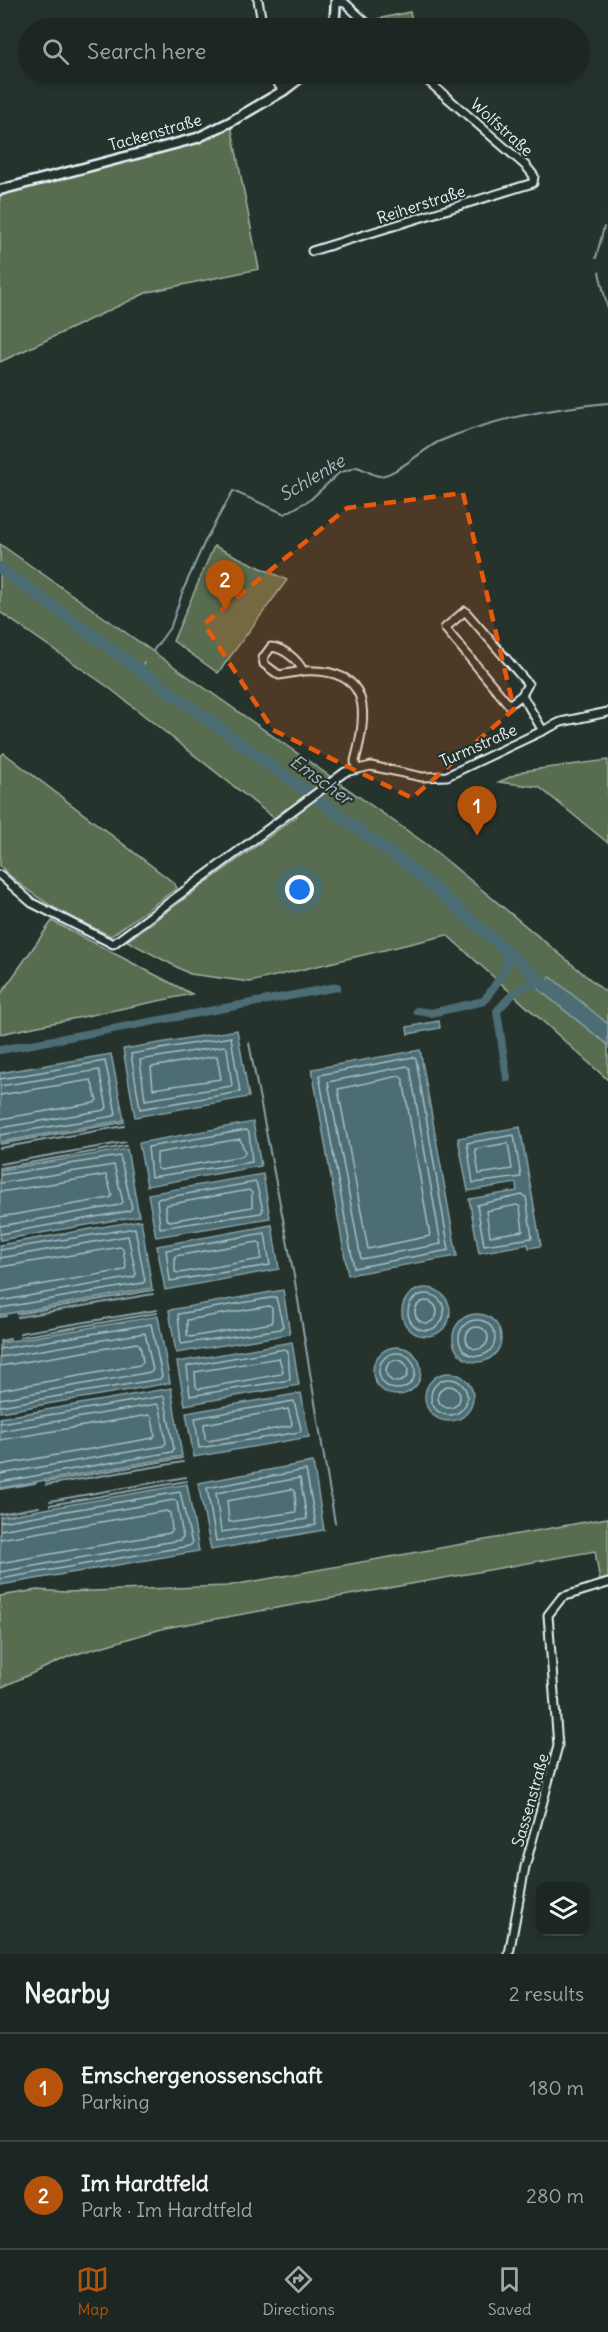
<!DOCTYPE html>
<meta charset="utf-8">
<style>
body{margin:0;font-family:Delius,sans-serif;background:#252e2a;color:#f1f3f6}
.controls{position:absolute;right:18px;bottom:18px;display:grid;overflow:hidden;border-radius:12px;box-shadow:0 3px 9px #0003}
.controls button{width:54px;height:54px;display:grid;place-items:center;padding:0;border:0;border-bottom:2px solid #3a4340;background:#1c2622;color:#f1f3f6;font:30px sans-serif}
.you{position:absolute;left:300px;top:890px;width:21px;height:21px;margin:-15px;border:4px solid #fff;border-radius:50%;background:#1a73e8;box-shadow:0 0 0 9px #1a73e833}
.badge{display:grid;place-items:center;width:39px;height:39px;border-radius:50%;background:#b45309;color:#fff;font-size:20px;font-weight:700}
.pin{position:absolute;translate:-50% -50px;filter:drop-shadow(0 2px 3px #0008)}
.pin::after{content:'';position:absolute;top:32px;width:21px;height:18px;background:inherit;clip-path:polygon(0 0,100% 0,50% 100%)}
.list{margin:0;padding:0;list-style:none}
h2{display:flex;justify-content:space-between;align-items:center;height:78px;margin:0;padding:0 24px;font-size:26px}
h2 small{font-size:20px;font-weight:400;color:#a0a5a5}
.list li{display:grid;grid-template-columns:39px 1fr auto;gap:18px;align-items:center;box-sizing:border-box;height:108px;padding:0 24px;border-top:2px solid #3a4340}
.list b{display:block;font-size:22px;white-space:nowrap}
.list p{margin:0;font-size:20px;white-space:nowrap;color:#a0a5a5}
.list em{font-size:20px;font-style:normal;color:#a0a5a5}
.icon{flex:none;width:33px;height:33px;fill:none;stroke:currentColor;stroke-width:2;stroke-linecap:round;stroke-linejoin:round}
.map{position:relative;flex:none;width:608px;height:1954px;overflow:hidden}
.search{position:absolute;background:#1c2622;box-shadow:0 3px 9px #0003;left:18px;right:18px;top:18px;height:66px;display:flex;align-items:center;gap:15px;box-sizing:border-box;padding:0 21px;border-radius:33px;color:#a0a5a5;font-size:22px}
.sheet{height:294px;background:#1c2622}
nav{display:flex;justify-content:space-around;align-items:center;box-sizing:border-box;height:84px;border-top:2px solid #3a4340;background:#1c2622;font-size:16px;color:#a0a5a5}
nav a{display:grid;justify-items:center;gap:3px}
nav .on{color:#b45309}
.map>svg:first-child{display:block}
.green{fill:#596d50;stroke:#a0afa4;stroke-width:1.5}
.water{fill:#4c6d73;stroke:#8aa2a8;stroke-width:1.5}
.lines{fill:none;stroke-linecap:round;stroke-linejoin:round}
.shore{stroke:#aabcc3;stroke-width:1.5}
.stream{stroke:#8aa2a8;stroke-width:2}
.canal{stroke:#4c6d73;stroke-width:8}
.river{stroke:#4c6d73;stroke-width:12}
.minor-casing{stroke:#e8f1f8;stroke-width:11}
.tertiary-casing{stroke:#e8f1f8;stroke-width:13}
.minor{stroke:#26332d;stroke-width:7}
.tertiary{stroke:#26332d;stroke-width:8}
.marked{fill:#e8590c;fill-opacity:0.2;stroke:#e8590c;stroke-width:4.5;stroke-dasharray:12 8;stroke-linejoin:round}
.labels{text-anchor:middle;stroke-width:4.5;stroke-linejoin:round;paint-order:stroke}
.street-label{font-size:16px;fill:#e8f1f8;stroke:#26332d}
.water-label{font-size:18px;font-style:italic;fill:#aabcc3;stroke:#26332d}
</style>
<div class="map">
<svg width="608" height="1954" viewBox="0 0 608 1954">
<rect width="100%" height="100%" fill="#26332d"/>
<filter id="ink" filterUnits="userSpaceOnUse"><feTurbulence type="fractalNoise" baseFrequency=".0167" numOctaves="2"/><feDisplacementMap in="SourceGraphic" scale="12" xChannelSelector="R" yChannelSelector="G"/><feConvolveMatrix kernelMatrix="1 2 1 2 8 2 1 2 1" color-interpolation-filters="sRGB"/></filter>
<g filter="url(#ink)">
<path class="green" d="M410,12L414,28H375L368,21Z
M231,125L259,269L148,292L0,362V192Z
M0,544L429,846L608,994V1080L447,935L250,982L190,974L127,941L297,816L287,808L274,818L108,687L0,612Z
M214,546L287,580L218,673L173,641Z
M4,753L174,883L177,888L111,936C67,915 35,901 0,866V756Z
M608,760V843L539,787L499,782L523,771Z
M52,921L192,994L0,1034V995Z
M608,1518V1580L600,1582L595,1551L165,1628L70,1656L0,1688V1596L37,1590L65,1592L227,1586Z"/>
<path class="water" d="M551,977L608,1024V1045L538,989Z
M439,1021L440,1028L408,1034L407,1027Z
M237,1030L249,1097L135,1117L123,1049Z
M420,1050L457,1256L348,1275L312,1069Z
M111,1054L124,1120L0,1142V1073Z
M253,1122L261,1166L147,1186L139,1143Z
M520,1127L541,1246L529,1248L528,1244L479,1253L469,1199L517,1191L516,1183L468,1191L458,1138Z
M127,1149L139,1216L0,1240V1170Z
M263,1174L270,1218L156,1237L148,1194Z
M141,1220L152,1288L0,1315V1245Z
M272,1225L279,1269L165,1290L157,1246Z
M402 1312a24 24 0 1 1 48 0a24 24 0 1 1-48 0Z
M283,1290L290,1334L176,1353L169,1310Z
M453 1338a24 24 0 1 1 48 0a24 24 0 1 1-48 0Z
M158,1316L170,1383L0,1412V1343Z
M292,1342L299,1385L185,1405L177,1362Z
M373 1371a24 24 0 1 1 48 0a24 24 0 1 1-48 0Z
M425 1397a24 24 0 1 1 48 0a24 24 0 1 1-48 0Z
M171,1388L182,1456L0,1488V1418Z
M301,1393L309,1437L194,1457L186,1413Z
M313,1462L324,1530L211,1550L198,1483Z
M187,1484L199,1551L0,1585V1517Z"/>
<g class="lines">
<path class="shore" d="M231,1037L240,1092L140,1109L131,1054Z
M224,1046L227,1048L232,1086L145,1100L140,1060Z
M217,1056L221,1079L153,1089L151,1067Z
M413,1057L416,1059L449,1250L354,1268L319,1075Z
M407,1066L410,1068L441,1244L361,1259L328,1082Z
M399,1076L403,1079L430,1236L368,1249L338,1089Z
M0,1079L105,1061L116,1113L114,1116L0,1135
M0,1086L99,1070L107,1107L105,1110L0,1128
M0,1095L91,1080L97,1100L94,1103L0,1119
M246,1130L249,1132L252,1162L151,1177L148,1147Z
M514,1135L521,1177L473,1183L467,1143Z
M240,1139L245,1152L243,1156L160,1170L157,1168V1153Z
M508,1143L512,1169L479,1174L475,1149Z
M0,1175L120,1156L132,1208L129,1211L0,1234
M256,1182L263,1210L261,1213L160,1228L157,1199Z
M0,1183L114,1165L123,1202L120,1205L0,1226
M249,1190L252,1193V1207L170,1221L166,1219V1205Z
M0,1192L106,1175L112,1195L110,1198L0,1217
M522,1195L526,1197L532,1238L484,1245L477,1205Z
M517,1205L520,1207L523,1231L490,1236L486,1211Z
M265,1233L270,1265L170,1281L166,1250Z
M258,1242L261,1244V1259L179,1273L175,1272V1256Z
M0,1250L135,1228L145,1281L143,1283L0,1308
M0,1258L128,1236L136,1274L134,1277L0,1301
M0,1267L120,1247L123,1249L126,1267L124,1270L0,1292
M408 1312a18 18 0 1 1 36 0a18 18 0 1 1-36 0Z
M276,1297L283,1326L281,1329L181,1344L178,1314Z
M415 1312a11 11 0 1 1 22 0a11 11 0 1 1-22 0Z
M269,1306L272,1308V1323L190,1337L187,1335V1320Z
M459 1338a18 18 0 1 1 36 0a18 18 0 1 1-36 0Z
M466 1338a11 11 0 1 1 22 0a11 11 0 1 1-22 0Z
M0,1349L151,1324L162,1376L160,1379L0,1406
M285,1349L288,1352L290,1380L190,1396L187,1366Z
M379 1371a18 18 0 1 1 36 0a18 18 0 1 1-36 0Z
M0,1357L145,1333L153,1370L151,1372L0,1399
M279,1358L283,1371L281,1374L199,1389L196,1387L195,1372Z
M386 1371a11 11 0 1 1 22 0a11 11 0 1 1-22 0Z
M0,1366L137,1343L140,1345L143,1362L140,1365L0,1390
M431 1397a18 18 0 1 1 36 0a18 18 0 1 1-36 0Z
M438 1397a11 11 0 1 1 22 0a11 11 0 1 1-22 0Z
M294,1401L301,1429L300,1432L199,1448L195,1418Z
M288,1409L292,1423L291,1426L208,1441L205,1439L204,1424Z
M0,1423L164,1396L174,1449L172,1452L0,1482
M0,1431L157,1404L160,1407L166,1443L163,1446L0,1474
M0,1440L149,1415L152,1417L155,1435L153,1438L0,1465
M306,1470L316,1525L216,1541L207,1488Z
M300,1478L307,1519L221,1532L216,1493Z
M292,1489L295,1491L296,1512L229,1522L227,1501Z
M0,1522L180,1492L192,1544L189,1546L0,1579
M0,1530L174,1500L177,1502L183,1537L180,1540L0,1572
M0,1539L166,1511L170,1513L172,1530L170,1533L0,1563"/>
<path class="stream" d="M608,216V214
M596,258L604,227
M599,272L608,310
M153,651L171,626L184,588L206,539L233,491L285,514L311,499L339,473L357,467C364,469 372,475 379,476C393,477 424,449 438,442C493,418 549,409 608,403
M139,669L144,663
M249,1043L294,1276L335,1523
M0,1144L124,1122
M0,1148L124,1126
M0,1164L126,1142
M0,1168L126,1146
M17,1314L153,1290
M0,1317L6,1316
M18,1317L153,1294
M20,1333L157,1310
M20,1337L157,1313
M0,1341L10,1339
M46,1482L182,1458
M46,1485L183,1462
M0,1489L35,1483
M50,1501L186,1477
M50,1505L187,1481
M0,1514L39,1507"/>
<path class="canal" d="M417,1011L431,1013L484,1001L506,969V952
M0,1050L337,987
M507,1078L497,1011C514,993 518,984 544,984"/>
<path class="river" d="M0,568L410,867L556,994"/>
<defs>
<path id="minor" d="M258,0L263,28
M336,2L345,3L372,28
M272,74L283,91
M312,251L533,183L534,176L526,166L420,74
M465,611L528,684L522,695L509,705L445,628Z
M303,671L279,675L264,664L263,658L271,647C284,648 298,660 303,671C372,668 368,712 355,761L356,768
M522,695L543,731
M0,875L32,903L113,944L345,772L371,766L422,777L447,776L561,722L608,712
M509,1954L525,1867L558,1746L548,1615L562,1597L608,1583"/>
<path id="tertiary" d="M334,28L336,0
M0,190L197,138L230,122L283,91L305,74"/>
</defs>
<use href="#minor" class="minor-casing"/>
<use href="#tertiary" class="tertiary-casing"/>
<use href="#minor" class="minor"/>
<use href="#tertiary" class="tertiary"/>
</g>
</g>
<path class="marked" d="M463,493L514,709L412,798L273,730L204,624L347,508Z"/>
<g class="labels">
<g class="street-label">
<text transform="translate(502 127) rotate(42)" y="6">Wolfstraße</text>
<text transform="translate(155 132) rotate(-16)" y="6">Tackenstraße</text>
<text transform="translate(421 204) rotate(-18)" y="6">Reiherstraße</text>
<text transform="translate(478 745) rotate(-24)" y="6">Turmstraße</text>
<text transform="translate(530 1800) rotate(-74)" y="6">Sassenstraße</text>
</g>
<g class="water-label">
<text transform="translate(312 478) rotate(-31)" y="6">Schlenke</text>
<text transform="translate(321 780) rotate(36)" y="6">Emscher</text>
</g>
</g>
</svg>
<div class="controls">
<button><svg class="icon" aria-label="layers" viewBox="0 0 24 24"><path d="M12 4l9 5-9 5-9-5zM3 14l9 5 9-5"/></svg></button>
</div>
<div class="you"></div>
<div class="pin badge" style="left:477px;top:836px">1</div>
<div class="pin badge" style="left:225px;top:610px">2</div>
<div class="search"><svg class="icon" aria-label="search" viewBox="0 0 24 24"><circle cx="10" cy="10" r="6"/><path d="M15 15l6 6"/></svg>Search here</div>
</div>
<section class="sheet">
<h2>Nearby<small>2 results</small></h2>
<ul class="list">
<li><span class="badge">1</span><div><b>Emschergenossenschaft</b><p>Parking</p></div><em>180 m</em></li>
<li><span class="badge">2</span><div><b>Im Hardtfeld</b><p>Park · Im Hardtfeld</p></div><em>280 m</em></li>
</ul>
</section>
<nav>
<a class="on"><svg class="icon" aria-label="map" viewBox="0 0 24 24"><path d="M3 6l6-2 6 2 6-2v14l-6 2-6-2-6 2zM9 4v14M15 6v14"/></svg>Map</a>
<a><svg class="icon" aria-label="directions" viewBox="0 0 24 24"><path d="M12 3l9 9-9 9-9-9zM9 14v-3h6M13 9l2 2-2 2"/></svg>Directions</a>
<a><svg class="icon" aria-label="saved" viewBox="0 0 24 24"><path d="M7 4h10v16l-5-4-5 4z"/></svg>Saved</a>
</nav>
